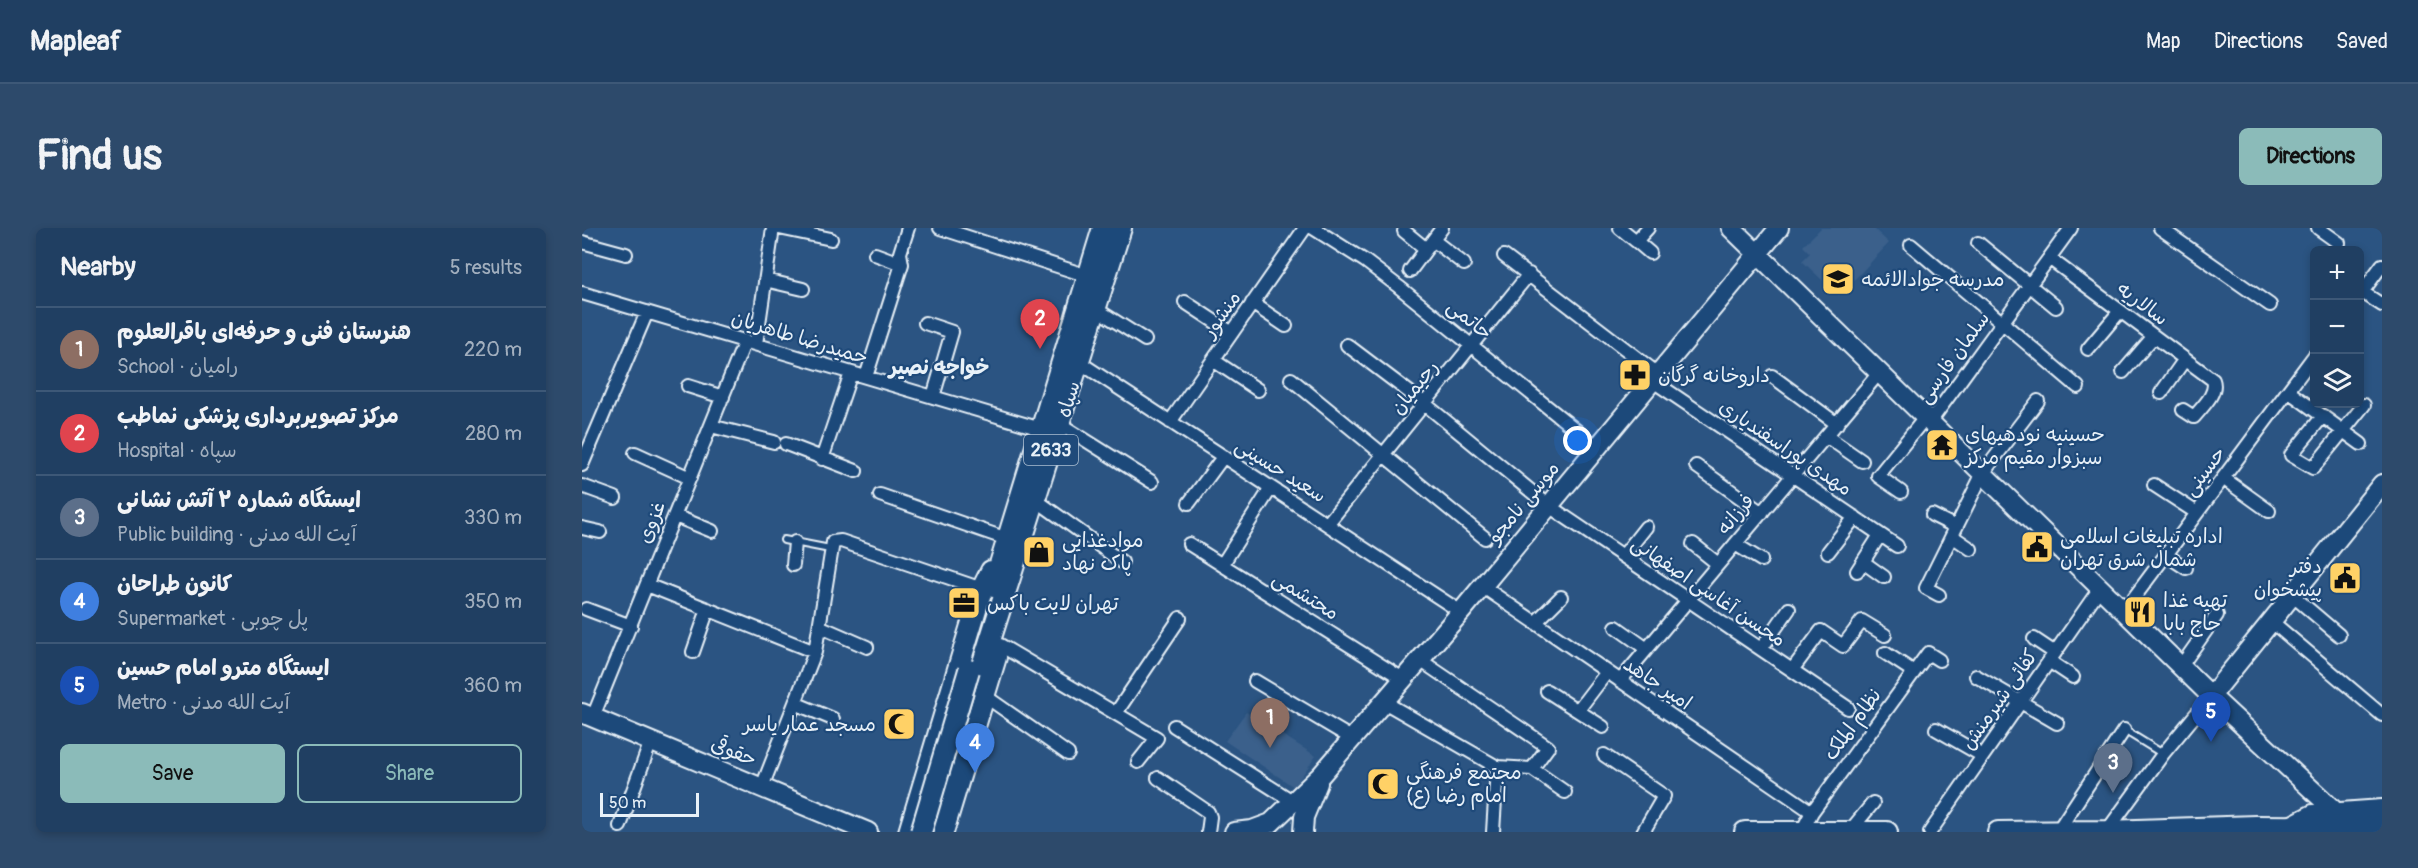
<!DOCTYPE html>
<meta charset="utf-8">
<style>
body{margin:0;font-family:Pangolin,"Playpen Sans Arabic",sans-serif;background:#2d4a6b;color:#f1f3f6}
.controls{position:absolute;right:18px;top:18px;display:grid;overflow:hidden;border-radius:9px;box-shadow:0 3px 9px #0003}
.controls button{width:54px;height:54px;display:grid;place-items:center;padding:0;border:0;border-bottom:2px solid #3d5877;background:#203f62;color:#f1f3f6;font:30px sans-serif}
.scale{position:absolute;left:18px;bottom:15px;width:99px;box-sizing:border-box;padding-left:6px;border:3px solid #e8f1f8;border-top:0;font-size:16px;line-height:21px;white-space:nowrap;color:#e8f1f8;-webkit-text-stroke:4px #1f4a7a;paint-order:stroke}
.you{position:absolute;left:996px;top:213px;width:21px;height:21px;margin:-15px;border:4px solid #fff;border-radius:50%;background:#1a73e8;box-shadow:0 0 0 9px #1a73e833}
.badge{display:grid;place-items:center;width:39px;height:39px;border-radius:50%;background:#8bbbb9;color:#fff;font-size:20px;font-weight:700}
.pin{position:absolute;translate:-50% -50px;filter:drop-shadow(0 2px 3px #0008)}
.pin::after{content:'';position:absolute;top:32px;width:21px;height:18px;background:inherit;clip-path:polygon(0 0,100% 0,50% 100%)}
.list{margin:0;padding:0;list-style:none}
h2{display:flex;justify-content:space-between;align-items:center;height:78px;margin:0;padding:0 24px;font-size:26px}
h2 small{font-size:20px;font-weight:400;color:#a2afbe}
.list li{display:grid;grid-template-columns:39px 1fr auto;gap:18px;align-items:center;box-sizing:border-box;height:84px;padding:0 24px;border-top:2px solid #3d5877}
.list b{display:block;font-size:22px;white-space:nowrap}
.list p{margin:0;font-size:20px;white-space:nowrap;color:#a2afbe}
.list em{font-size:20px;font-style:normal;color:#a2afbe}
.actions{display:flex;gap:12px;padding:18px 24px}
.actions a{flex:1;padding:14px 0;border:2px solid #8bbbb9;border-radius:9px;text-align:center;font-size:21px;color:#8bbbb9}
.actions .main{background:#8bbbb9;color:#111}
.icon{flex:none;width:33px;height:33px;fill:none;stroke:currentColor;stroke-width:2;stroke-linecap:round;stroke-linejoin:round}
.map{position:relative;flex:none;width:1800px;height:604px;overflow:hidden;border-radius:9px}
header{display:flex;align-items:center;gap:36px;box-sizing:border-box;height:84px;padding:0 30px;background:#203f62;border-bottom:2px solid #3d5877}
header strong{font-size:28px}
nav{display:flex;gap:33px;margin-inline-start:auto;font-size:21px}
.intro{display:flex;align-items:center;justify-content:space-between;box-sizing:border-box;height:144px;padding:0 36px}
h1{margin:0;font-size:42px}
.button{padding:15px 27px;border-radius:9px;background:#8bbbb9;color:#111;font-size:21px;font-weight:700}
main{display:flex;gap:36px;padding:0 36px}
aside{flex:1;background:#203f62;border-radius:9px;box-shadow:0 3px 9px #0003}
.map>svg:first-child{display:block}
.built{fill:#3a608b}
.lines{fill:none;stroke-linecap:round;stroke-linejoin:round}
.lane-casing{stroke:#e8f1f8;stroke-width:10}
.street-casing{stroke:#e8f1f8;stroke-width:16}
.secondary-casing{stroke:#e8f1f8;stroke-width:22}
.primary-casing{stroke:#e8f1f8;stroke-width:24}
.lane{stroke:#1f4a7a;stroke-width:6}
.street{stroke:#1f4a7a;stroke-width:12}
.secondary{stroke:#1f4a7a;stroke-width:18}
.primary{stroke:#1f4a7a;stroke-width:20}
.primary-bridge-casing{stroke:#e8f1f8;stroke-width:24;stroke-linecap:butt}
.primary-bridge{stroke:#1f4a7a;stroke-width:20}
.labels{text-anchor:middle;stroke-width:4.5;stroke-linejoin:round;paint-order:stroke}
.shield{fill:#1f4a7a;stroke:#acbfd2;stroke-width:1.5}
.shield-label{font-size:18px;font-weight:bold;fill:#e8f1f8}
.poi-label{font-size:20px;fill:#e8f1f8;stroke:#1f4a7a;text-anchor:start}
.street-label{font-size:20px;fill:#e8f1f8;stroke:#1f4a7a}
.neighbourhood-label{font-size:21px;font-weight:bold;fill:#e8f1f8;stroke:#1f4a7a}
</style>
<header>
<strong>Mapleaf</strong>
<nav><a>Map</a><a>Directions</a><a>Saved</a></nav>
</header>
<div class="intro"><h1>Find us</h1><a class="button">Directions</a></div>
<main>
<aside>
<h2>Nearby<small>5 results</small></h2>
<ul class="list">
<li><span class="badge" style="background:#8d6e63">1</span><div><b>هنرستان فنی و حرفه‌ای باقرالعلوم</b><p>School · رامیان</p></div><em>220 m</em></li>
<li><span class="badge" style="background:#e0444e">2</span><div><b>مرکز تصویربرداری پزشکی نماطب</b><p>Hospital · سپاه</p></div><em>280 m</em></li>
<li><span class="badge" style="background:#5c6f8a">3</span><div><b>ایستگاه شماره ۲ آتش نشانی</b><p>Public building · آیت الله مدنی</p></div><em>330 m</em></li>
<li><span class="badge" style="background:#3f7fe0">4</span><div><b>کانون طراحان</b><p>Supermarket · پل چوبی</p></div><em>350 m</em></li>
<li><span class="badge" style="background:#1a4fb4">5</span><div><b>ایستگاه مترو امام حسین</b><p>Metro · آیت الله مدنی</p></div><em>360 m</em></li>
</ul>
<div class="actions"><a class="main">Save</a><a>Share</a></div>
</aside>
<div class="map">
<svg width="1800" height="604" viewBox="0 0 1800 604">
<rect width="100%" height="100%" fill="#2b5482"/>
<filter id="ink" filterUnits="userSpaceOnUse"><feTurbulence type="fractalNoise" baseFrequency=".0167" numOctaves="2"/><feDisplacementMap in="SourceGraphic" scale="12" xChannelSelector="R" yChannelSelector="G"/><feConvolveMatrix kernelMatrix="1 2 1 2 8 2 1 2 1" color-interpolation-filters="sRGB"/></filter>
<g filter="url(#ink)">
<path class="built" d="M1239,0H1291L1307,15L1257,68L1220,33L1228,25L1221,18Z
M664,484L734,528L712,559L643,513Z"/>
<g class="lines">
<defs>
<path id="lane" d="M202,312L248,321
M1542,502L1581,526"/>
<path id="street" d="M197,0L249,11
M358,0L506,48
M731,0L783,33L817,59L1015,219
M1038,0L1054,13
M1066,0L1054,13L1068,25
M1578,0L1688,77
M1736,0L1757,15
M822,3L844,21
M851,12L882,36
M0,14L44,26
M1396,15L1474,79
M1329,17L1496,159
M293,26L320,36
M922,28L1076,146
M1467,30L1631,152C1636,165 1620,179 1612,189L1601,182
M828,43L860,0
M183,52L221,61
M1780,64L1800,77
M0,65L459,201
M1778,67L1800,37
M603,74L650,105
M670,75L704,98
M514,81L563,112
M343,95L370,104L351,169
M174,116L191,0
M765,117L843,176L967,278L1266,480
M1506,121L1538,83
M631,132L676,162
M497,134L879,384
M1541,144L1572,108
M1190,148L1255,196
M284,149L320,36L318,25L326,0
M709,151L903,310
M1071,153L1315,318
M106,158L141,169
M1706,163L1779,216
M1579,165L1603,131
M1741,188L1709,227L1731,240L1782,177
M588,194L723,0
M1348,194L1489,0
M478,196L570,254
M129,198L192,214
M1244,208L1280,233
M204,216L274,243
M53,225L108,250
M240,231L269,145
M0,237L65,84
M1114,238L1180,285
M1641,250L1687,283
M1572,257L1615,285
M0,258L33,270
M1319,264L1296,248L1338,196
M298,267L425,311
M454,272L540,334
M607,275L641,229
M1350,287L1374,299
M93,288L130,303
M746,295L947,46
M0,300L18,304
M1370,308L1389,321
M607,316L821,451
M1111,316L1136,336
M1153,316L1179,332
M1246,324L1273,289
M1584,327L1604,340
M1041,328L1064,299
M1281,334L1302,349
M211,337L213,314
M640,337L689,260
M1275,343L1298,307
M65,357L233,424
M900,358L1230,584
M1357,367L1344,360L1401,245L1456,173
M1710,367L1757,407
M4,381L49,398
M1542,383L1732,128
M1689,393L1800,487
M953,395L979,369
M239,399L285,419
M1034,399L1065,421
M1452,411L1473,425
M418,417L575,510L556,534
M1179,421L1207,381
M111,424L126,381
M1303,425L1332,444
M838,432L966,519L950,541L915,539
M1467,433L1491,449
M1599,438L1635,387
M1210,442L1239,403L1261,418L1280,393L1303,407
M1394,448L1475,495
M673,453L771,511
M1038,453L1297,145
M965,463L1021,499
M403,468L486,526
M802,474L915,539L911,604
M215,476L251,491
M996,482L1025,444
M534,485L598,390
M11,489L163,113
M592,498L712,574
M1354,501L1401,528
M1022,527L1082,568L1061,604
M950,541L983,564
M576,550L626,584L628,589L626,604
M180,559L233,424L251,314L259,313L400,361
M38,598L69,513
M1220,603L1230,584L1346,425L1357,432
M1525,603L1581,526L1629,468
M1267,604L1291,575
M1348,604L1518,360
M1475,604L1542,502"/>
<path id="secondary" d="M1149,0L1629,468L1754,584
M1629,468L1800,256
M0,485L286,604
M1708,598L1731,586L1800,581
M652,604L670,602L689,595L739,547L879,384L1197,0
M721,604L722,589L736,555"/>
<path id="primary" d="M411,359L521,0
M398,444L539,0
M327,604L400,361L409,343
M361,604L414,429
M1163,604H1305
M1416,604L1525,603L1674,598L1800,599"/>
</defs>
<use href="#lane" class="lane-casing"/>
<use href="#street" class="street-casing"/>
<use href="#secondary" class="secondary-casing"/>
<use href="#primary" class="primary-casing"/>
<use href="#lane" class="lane"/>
<use href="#street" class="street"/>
<use href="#secondary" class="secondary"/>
<use href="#primary" class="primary"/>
<defs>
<path id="primary-bridge" d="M339,604L387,442"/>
</defs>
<use href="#primary-bridge" class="primary-bridge-casing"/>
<use href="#primary-bridge" class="primary-bridge"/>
</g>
</g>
<defs>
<symbol id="school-square" viewBox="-11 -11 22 22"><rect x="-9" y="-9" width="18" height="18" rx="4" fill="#ffd166" stroke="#1f4a7a"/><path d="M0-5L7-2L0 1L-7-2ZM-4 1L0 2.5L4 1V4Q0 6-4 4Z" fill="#111"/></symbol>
<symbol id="pharmacy-square" viewBox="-11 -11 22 22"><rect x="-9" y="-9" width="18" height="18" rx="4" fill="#ffd166" stroke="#1f4a7a"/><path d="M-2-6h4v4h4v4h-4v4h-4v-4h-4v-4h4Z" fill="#111"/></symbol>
<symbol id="temple-square" viewBox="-11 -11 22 22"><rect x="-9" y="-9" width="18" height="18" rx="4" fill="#ffd166" stroke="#1f4a7a"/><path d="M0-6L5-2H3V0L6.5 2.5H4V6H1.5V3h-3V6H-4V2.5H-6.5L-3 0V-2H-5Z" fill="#111"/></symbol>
<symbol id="civic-square" viewBox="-11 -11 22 22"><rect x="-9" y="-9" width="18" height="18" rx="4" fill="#ffd166" stroke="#1f4a7a"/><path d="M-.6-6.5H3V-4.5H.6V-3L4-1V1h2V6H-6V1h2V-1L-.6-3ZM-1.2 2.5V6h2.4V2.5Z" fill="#111"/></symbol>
<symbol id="shop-square" viewBox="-11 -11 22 22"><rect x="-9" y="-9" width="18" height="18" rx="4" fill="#ffd166" stroke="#1f4a7a"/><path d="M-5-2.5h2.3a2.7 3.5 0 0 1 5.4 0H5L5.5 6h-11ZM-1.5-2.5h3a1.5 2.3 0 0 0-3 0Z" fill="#111"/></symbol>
<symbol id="office-square" viewBox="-11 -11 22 22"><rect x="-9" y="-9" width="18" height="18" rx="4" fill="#ffd166" stroke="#1f4a7a"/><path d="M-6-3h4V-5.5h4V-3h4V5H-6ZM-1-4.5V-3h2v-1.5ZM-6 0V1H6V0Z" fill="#111"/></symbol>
<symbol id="restaurant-square" viewBox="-11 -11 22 22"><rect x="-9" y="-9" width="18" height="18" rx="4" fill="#ffd166" stroke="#1f4a7a"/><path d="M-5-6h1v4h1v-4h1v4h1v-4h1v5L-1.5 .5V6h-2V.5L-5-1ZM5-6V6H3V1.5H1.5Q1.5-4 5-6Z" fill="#111"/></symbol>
<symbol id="mosque-square" viewBox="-11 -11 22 22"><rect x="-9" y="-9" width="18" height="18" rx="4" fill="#ffd166" stroke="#1f4a7a"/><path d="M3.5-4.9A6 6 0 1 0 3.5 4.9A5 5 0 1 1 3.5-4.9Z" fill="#111"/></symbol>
</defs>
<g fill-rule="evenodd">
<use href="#school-square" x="1237" y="32" width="38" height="38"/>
<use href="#pharmacy-square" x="1034" y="128" width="38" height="38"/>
<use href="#temple-square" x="1341" y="198" width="38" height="38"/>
<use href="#civic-square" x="1436" y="300" width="38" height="38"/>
<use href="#shop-square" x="438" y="305" width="38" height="38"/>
<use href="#civic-square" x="1744" y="331" width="38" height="38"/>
<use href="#office-square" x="363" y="356" width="38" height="38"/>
<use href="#restaurant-square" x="1539" y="365" width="38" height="38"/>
<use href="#mosque-square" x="298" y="477" width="38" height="38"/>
<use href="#mosque-square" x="782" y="537" width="38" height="38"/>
</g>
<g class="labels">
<rect class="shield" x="442" y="207" width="54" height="30" rx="4.5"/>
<g class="shield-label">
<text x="469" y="228">2633</text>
</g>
<g class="poi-label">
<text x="1279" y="58">مدرسه جوادالائمه</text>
<text x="1076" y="154">داروخانه گرگان</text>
<text x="1383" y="213">حسینیه نودهیهای<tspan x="1383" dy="23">سبزوار مقیم مرکز</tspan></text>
<text x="1478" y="315">اداره تبلیغات اسلامی<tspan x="1478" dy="23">شمال شرق تهران</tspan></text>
<text x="480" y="319">موادغذایی<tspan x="480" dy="23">پاک نهاد</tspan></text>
<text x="1740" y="345" text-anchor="end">دفتر<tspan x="1740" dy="23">پیشخوان</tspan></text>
<text x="1581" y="379">تهیه غذا<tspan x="1581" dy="23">حاج بابا</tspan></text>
<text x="405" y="382">تهران لایت باکس</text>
<text x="294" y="503" text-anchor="end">مسجد عمار یاسر</text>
<text x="824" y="551">مجتمع فرهنگی<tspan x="824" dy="23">امام رضا (ع)</tspan></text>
</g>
<g class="street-label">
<text transform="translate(1561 75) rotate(37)" y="7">سالاریه</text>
<text transform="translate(639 86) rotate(-55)" y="7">منشور</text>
<text transform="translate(888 91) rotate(39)" y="7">حاتمی</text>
<text transform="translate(218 109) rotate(17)" y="7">حمیدرضا طاهریان</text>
<text transform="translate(1371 129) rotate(-54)" y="7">سلمان فارسی</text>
<text transform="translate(832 159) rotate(-51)" y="7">رحیمیان</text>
<text transform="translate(486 171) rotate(-73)" y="7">سپاه</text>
<text transform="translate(1204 219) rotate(34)" y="7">مهدی پوراسفندیاری</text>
<text transform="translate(699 242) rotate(32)" y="7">سعید حسینی</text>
<text transform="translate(1622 243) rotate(-53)" y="7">حسینی</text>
<text transform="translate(941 274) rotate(-50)" y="7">موسی نامجو</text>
<text transform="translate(1153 286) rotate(-50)" y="7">فرزانه</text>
<text transform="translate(69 294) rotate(-68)" y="7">غزوی</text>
<text transform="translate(1127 363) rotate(34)" y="7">محسن آغاسی اصفهانی</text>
<text transform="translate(724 367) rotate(32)" y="7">محتشمی</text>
<text transform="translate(1076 455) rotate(34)" y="7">امیر جاهد</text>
<text transform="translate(1417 471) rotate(-55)" y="7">کفائی شیرمنش</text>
<text transform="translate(1270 496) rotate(-54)" y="7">نظام الملک</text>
<text transform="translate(152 523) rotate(22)" y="7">حقوقی</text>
</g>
<g class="neighbourhood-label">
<text x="357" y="146">خواجه نصیر</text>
</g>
</g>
</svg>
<div class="controls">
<button>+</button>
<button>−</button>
<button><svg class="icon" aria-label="layers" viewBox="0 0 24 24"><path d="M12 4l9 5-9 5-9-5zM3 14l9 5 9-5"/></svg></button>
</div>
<div class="scale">50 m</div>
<div class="you"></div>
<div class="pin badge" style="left:688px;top:520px;background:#8d6e63">1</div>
<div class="pin badge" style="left:458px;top:121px;background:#e0444e">2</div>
<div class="pin badge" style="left:1531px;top:565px;background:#5c6f8a">3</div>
<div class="pin badge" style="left:393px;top:545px;background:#3f7fe0">4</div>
<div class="pin badge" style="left:1629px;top:514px;background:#1a4fb4">5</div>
</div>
</main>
